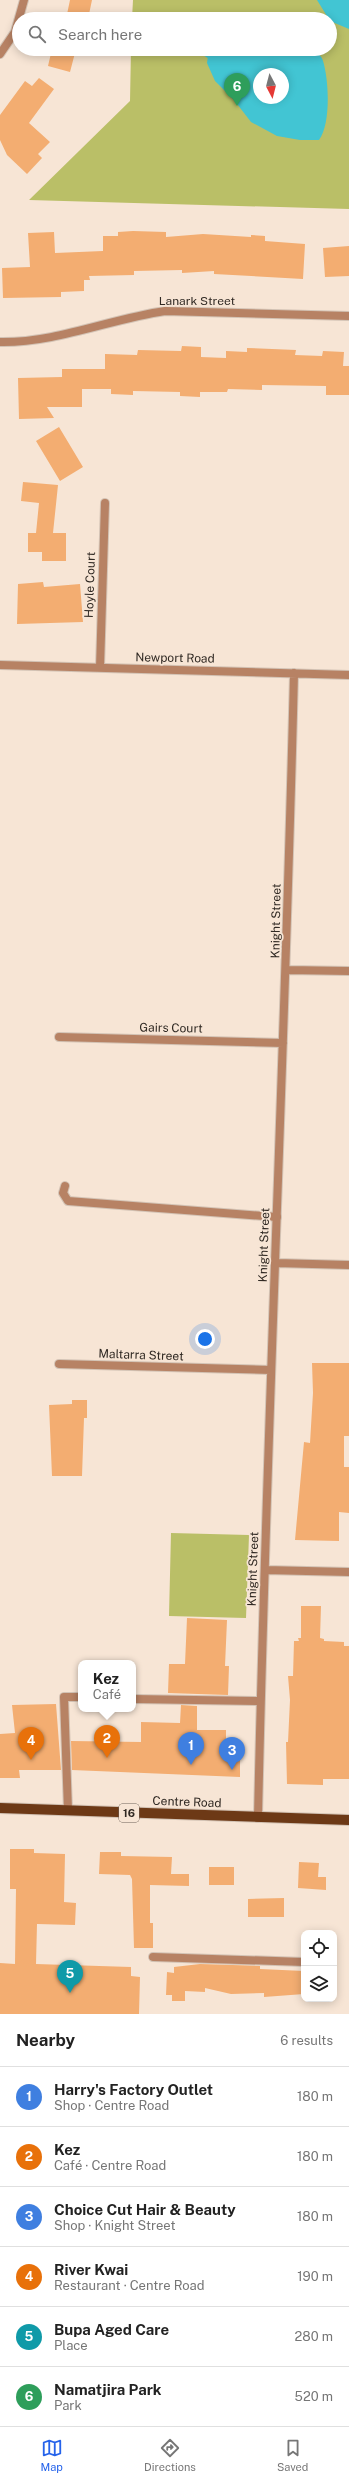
<!DOCTYPE html>
<meta charset="utf-8">
<style>
body{margin:0;font-family:"Public Sans",sans-serif;background:#f2f2f2;color:#222}
.controls{position:absolute;right:12px;bottom:12px;display:grid;overflow:hidden;border-radius:8px;box-shadow:0 2px 10px #0003}
.controls button{width:36px;height:36px;display:grid;place-items:center;padding:0;border:0;border-bottom:1px solid #e0e0e0;background:#fff;color:#222;font:20px sans-serif}
.compass{position:absolute;left:253px;top:68px;width:36px;height:36px;border-radius:50%;background:#fff;box-shadow:0 2px 10px #0003;rotate:173deg}
.you{position:absolute;left:205px;top:1339px;width:14px;height:14px;margin:-10px;border:3px solid #fff;border-radius:50%;background:#1a73e8;box-shadow:0 0 0 6px #1a73e833}
.badge{display:grid;place-items:center;width:26px;height:26px;border-radius:50%;background:#2563eb;color:#fff;font-size:13px;font-weight:700}
.pin{position:absolute;translate:-50% -33px;filter:drop-shadow(0 1px 2px #0008)}
.pin::after{content:'';position:absolute;top:21px;width:14px;height:12px;background:inherit;clip-path:polygon(0 0,100% 0,50% 100%)}
.popup{position:absolute;left:78px;top:1660px;width:58px;height:52px;box-sizing:border-box;display:grid;place-content:center;border-radius:8px;background:#fff;filter:drop-shadow(0 1px 3px #0005);font-size:13px;white-space:nowrap;color:#767676}
.popup b{font-size:15px;color:#222}
.popup::after{content:'';position:absolute;left:50%;top:100%;margin-left:-8px;border:8px solid transparent;border-top-color:#fff}
.list{margin:0;padding:0;list-style:none}
h2{display:flex;justify-content:space-between;align-items:center;height:52px;margin:0;padding:0 16px;font-size:17px}
h2 small{font-size:13px;font-weight:400;color:#767676}
.list li{display:grid;grid-template-columns:26px 1fr auto;gap:12px;align-items:center;box-sizing:border-box;height:60px;padding:0 16px;border-top:1px solid #e0e0e0}
.list b{display:block;font-size:15px;white-space:nowrap}
.list p{margin:0;font-size:13px;white-space:nowrap;color:#767676}
.list em{font-size:13px;font-style:normal;color:#767676}
.icon{flex:none;width:22px;height:22px;fill:none;stroke:currentColor;stroke-width:2;stroke-linecap:round;stroke-linejoin:round}
.map{position:relative;flex:none;width:349px;height:2014px;overflow:hidden}
.search{position:absolute;background:#fff;box-shadow:0 2px 10px #0003;left:12px;right:12px;top:12px;height:44px;display:flex;align-items:center;gap:10px;box-sizing:border-box;padding:0 14px;border-radius:22px;color:#767676;font-size:15px}
.sheet{height:412px;background:#fff}
nav{display:flex;justify-content:space-around;align-items:center;box-sizing:border-box;height:56px;border-top:1px solid #e0e0e0;background:#fff;font-size:11px;color:#767676}
nav a{display:grid;justify-items:center;gap:2px}
nav .on{color:#2563eb}
.map>svg:first-child{display:block}
.green{fill:#babf67;fill-rule:evenodd}
.water{fill:#42c5d3;fill-rule:evenodd}
.lines{fill:none;stroke-linecap:round;stroke-linejoin:round}
.stream{stroke:#42c5d3;stroke-width:4.5}
.building{fill:#f3ad71}
.service-casing{stroke:#d3c3b5;stroke-width:10}
.minor-casing{stroke:#d3c3b5;stroke-width:10}
.primary-casing{stroke:#d3c3b5;stroke-width:12}
.service{stroke:#b78264;stroke-width:8}
.minor{stroke:#b78264;stroke-width:8}
.primary{stroke:#6d3916;stroke-width:10}
.labels{text-anchor:middle;stroke-width:3.5;stroke-linejoin:round;paint-order:stroke}
.shield{fill:#f7e5d5;stroke:#6c6158;stroke-width:1}
.shield-label{font-size:11px;font-weight:bold;fill:#302923}
.street-label{font-size:12px;fill:#302923;stroke:#f7e5d5}
</style>
<div class="map">
<svg width="349" height="2014" viewBox="0 0 349 2014">
<rect width="100%" height="100%" fill="#f7e5d5"/>
<path class="green" d="M133,0H349V209L29,200L130,101L131,49H330V19H132ZM259,74H283V98H259Z
M171,1533L249,1535L246,1618L169,1616Z"/>
<path class="water" d="M317,0H349V29L330,21Z
M265,15L275,19H236L241,16Z
M209,49H313C316,52 322,56 323,61C329,80 331,124 319,140H300L277,136L251,122L234,100L215,81L207,63ZM259,74H283V98H259Z"/>
<g class="lines">
<path class="stream" d="M198,49L212,58"/>
</g>
<path class="building" d="M70,0H92L88,19H66Z
M52,49H76L70,72L48,66Z
M39,78L54,89L29,123L50,142L38,154L42,158L27,174L7,155L0,140V115L25,81L32,86Z
M133,231L166,232V237L203,234L251,237V235L265,236V241L305,244L303,279L214,274V271L182,273V270L134,271V275L89,276L90,280H84V291L61,292V297L3,298L2,268L30,267L28,233L54,232L55,253L103,251V236H118V232Z
M349,246V276L325,277L323,248Z
M182,346L201,347V357L226,358V351L247,352V348L296,350L295,355L322,356L323,351L344,352L343,366H349V395H326V386L262,385V390L228,389L227,392H200V397L180,396V392L133,391V395L111,394V389H82V407H47L54,418L19,419L18,378L62,377V369H105V354L137,355L138,350L181,351Z
M59,427L83,467L60,481L36,441Z
M23,482L58,485L53,533H66V561H42V552H28V533H36L39,503L21,501Z
M43,582L44,587L80,584L83,622L17,624L18,584Z
M312,1363H349V1436H344V1467H349V1513L339,1512V1541L295,1540L304,1442L310,1443L313,1393Z
M72,1400H87V1418H84L82,1476H52L49,1405L72,1404Z
M301,1606H321L320,1638L324,1639V1641L344,1642V1646H349V1779H323V1785L287,1784L286,1742H288L290,1700L288,1676H293L294,1641H299L298,1638H301Z
M187,1618L227,1620L225,1666H229L228,1695L168,1693L169,1664H185Z
M56,1704L61,1770H19L20,1778H0V1734L15,1733L12,1705Z
M181,1705L197,1706V1730H226V1750L240,1751V1777L72,1770L71,1741L141,1742V1722L180,1723Z
M10,1849H34V1853L65,1854L64,1902L76,1903L75,1925L37,1924L36,1964L131,1967V1976L140,1977L139,2014H0V1963L15,1964L16,1889H10Z
M100,1852H121V1856L172,1857L171,1874H189V1886L150,1885V1923H153V1948H134L132,1879L130,1875L99,1874Z
M299,1862L319,1863L318,1877H326V1890L298,1888Z
M209,1867H234V1885H209Z
M284,1898V1917H248V1899Z
M200,1964L260,1966V1969L304,1971V1994L264,1997V1993L231,1994L205,1988V1992L185,1991V2001H172V1995H166L167,1972L174,1973V1967Z"/>
<g class="lines">
<defs>
<path id="service" d="M65,1186L63,1193L68,1201L277,1217
M133,1699L260,1701
M68,1810L64,1697H81
M153,1957L304,1962"/>
<path id="minor" d="M0,54L15,32L24,0
M0,342C56,343 110,319 165,311L349,316
M0,665L349,675
M100,668L105,503
M287,970L349,971
M59,1037L283,1043
M276,1263L349,1265
M59,1364L271,1370
M265,1570L349,1572
M258,1818C266,1436 285,1055 294,673"/>
<path id="primary" d="M0,1808L349,1820"/>
</defs>
<use href="#service" class="service-casing"/>
<use href="#minor" class="minor-casing"/>
<use href="#primary" class="primary-casing"/>
<use href="#service" class="service"/>
<use href="#minor" class="minor"/>
<use href="#primary" class="primary"/>
</g>
<g class="labels">
<rect class="shield" x="119" y="1804" width="20" height="18" rx="3"/>
<g class="shield-label">
<text x="129" y="1817">16</text>
</g>
<g class="street-label">
<text x="197" y="305">Lanark Street</text>
<text transform="translate(90 585) rotate(-88)" y="4">Hoyle Court</text>
<text transform="translate(175 658) rotate(1)" y="4">Newport Road</text>
<text transform="translate(276 921) rotate(-89)" y="4">Knight Street</text>
<text transform="translate(171 1028) rotate(1)" y="4">Gairs Court</text>
<text transform="translate(264 1245) rotate(-88)" y="4">Knight Street</text>
<text transform="translate(141 1355) rotate(2)" y="4">Maltarra Street</text>
<text transform="translate(253 1569) rotate(-88)" y="4">Knight Street</text>
<text transform="translate(187 1802) rotate(2)" y="4">Centre Road</text>
</g>
</g>
</svg>
<div class="controls">
<button><svg class="icon" aria-label="locate" viewBox="0 0 24 24"><circle cx="12" cy="12" r="6"/><path d="M12 2v4M12 18v4M2 12h4M18 12h4"/></svg></button>
<button><svg class="icon" aria-label="layers" viewBox="0 0 24 24"><path d="M12 4l9 5-9 5-9-5zM3 14l9 5 9-5"/></svg></button>
</div>
<svg class="compass" viewBox="-18 -18 36 36"><path d="M0-13l5 13h-10z" fill="#e53935"/><path d="M0 13l5-13h-10z" fill="#767676"/></svg>
<div class="you"></div>
<div class="pin badge" style="left:191px;top:1765px;background:#3f7fe0">1</div>
<div class="pin badge" style="left:107px;top:1758px;background:#e8710a">2</div>
<div class="popup"><b>Kez</b>Café</div>
<div class="pin badge" style="left:232px;top:1770px;background:#3f7fe0">3</div>
<div class="pin badge" style="left:31px;top:1760px;background:#e8710a">4</div>
<div class="pin badge" style="left:70px;top:1993px;background:#0f9aa8">5</div>
<div class="pin badge" style="left:237px;top:106px;background:#2e9e5b">6</div>
<div class="search"><svg class="icon" aria-label="search" viewBox="0 0 24 24"><circle cx="10" cy="10" r="6"/><path d="M15 15l6 6"/></svg>Search here</div>
</div>
<section class="sheet">
<h2>Nearby<small>6 results</small></h2>
<ul class="list">
<li><span class="badge" style="background:#3f7fe0">1</span><div><b>Harry's Factory Outlet</b><p>Shop · Centre Road</p></div><em>180 m</em></li>
<li><span class="badge" style="background:#e8710a">2</span><div><b>Kez</b><p>Café · Centre Road</p></div><em>180 m</em></li>
<li><span class="badge" style="background:#3f7fe0">3</span><div><b>Choice Cut Hair &amp; Beauty</b><p>Shop · Knight Street</p></div><em>180 m</em></li>
<li><span class="badge" style="background:#e8710a">4</span><div><b>River Kwai</b><p>Restaurant · Centre Road</p></div><em>190 m</em></li>
<li><span class="badge" style="background:#0f9aa8">5</span><div><b>Bupa Aged Care</b><p>Place</p></div><em>280 m</em></li>
<li><span class="badge" style="background:#2e9e5b">6</span><div><b>Namatjira Park</b><p>Park</p></div><em>520 m</em></li>
</ul>
</section>
<nav>
<a class="on"><svg class="icon" aria-label="map" viewBox="0 0 24 24"><path d="M3 6l6-2 6 2 6-2v14l-6 2-6-2-6 2zM9 4v14M15 6v14"/></svg>Map</a>
<a><svg class="icon" aria-label="directions" viewBox="0 0 24 24"><path d="M12 3l9 9-9 9-9-9zM9 14v-3h6M13 9l2 2-2 2"/></svg>Directions</a>
<a><svg class="icon" aria-label="saved" viewBox="0 0 24 24"><path d="M7 4h10v16l-5-4-5 4z"/></svg>Saved</a>
</nav>
